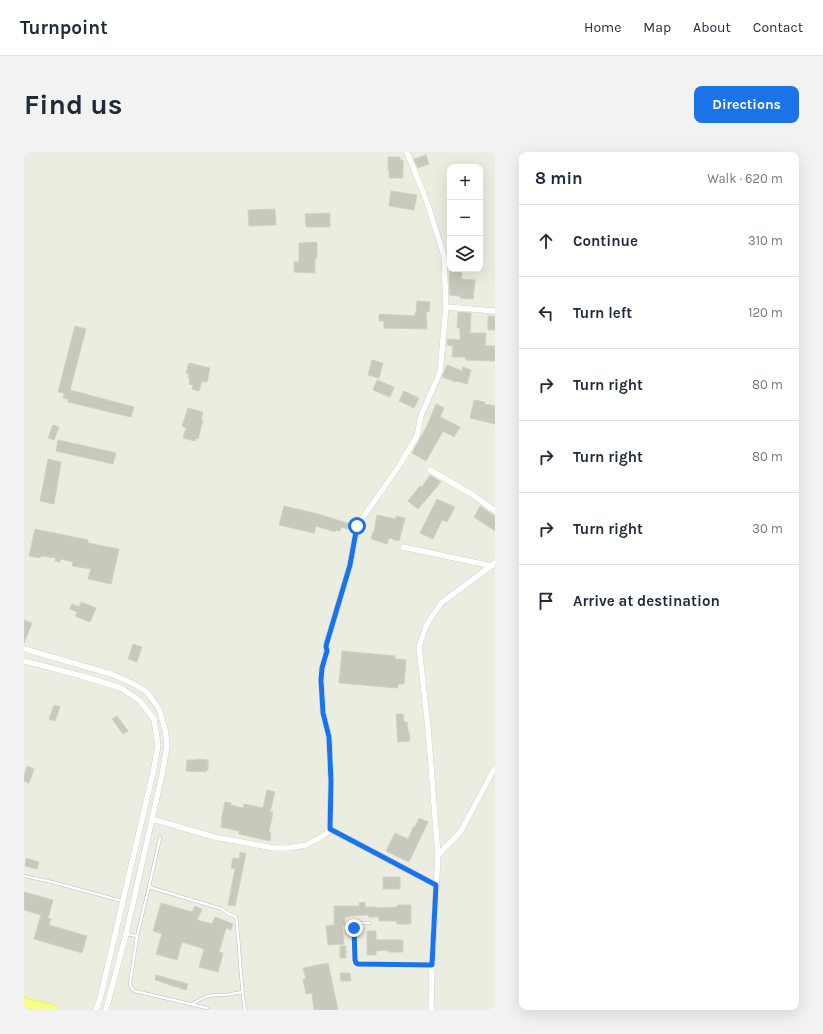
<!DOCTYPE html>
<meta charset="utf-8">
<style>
body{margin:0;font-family:Karla,sans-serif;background:#f2f2f3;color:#1f2937}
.controls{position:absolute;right:12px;top:12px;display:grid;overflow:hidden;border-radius:8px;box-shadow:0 4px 16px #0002}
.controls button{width:36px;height:36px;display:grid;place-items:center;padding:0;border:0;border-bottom:1px solid #e0e1e3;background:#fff;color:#1f2937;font:20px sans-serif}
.stop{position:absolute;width:12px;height:12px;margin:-9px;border:3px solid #1a73e8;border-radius:50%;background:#fff}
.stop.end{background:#1a73e8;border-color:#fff;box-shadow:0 1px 4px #0008}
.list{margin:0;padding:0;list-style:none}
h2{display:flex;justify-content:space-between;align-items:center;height:52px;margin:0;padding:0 16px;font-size:17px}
h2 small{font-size:13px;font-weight:400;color:#747a83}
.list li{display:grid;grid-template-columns:26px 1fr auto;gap:12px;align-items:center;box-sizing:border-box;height:72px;padding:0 16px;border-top:1px solid #e0e1e3}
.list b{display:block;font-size:15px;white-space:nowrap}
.list em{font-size:13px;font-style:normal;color:#747a83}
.icon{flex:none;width:22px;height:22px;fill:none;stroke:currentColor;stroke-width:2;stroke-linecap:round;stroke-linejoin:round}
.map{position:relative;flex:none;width:471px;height:858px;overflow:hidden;border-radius:8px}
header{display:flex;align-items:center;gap:24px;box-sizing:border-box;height:56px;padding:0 20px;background:#fff;border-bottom:1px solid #e0e1e3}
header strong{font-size:19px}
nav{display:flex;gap:22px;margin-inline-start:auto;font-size:14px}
.intro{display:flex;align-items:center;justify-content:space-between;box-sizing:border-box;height:96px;padding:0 24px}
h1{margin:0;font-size:28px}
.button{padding:10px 18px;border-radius:8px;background:#1a73e8;color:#fff;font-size:14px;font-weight:700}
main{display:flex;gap:24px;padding:0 24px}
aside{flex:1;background:#fff;border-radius:8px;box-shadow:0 4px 16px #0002}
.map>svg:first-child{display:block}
.building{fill:#c8c8bd;stroke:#d1d1c0}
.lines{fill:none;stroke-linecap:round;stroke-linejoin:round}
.lane-casing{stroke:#bcbcc3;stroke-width:3.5}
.street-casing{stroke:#bcbcc3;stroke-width:6}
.highway-casing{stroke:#eeec00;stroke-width:11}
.lane{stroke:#fff;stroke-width:2.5}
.street{stroke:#fff;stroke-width:5.5}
.highway{stroke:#f7fd88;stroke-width:10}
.route{stroke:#1a73e8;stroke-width:5}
</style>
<header>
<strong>Turnpoint</strong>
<nav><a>Home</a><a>Map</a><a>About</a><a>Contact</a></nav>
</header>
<div class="intro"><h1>Find us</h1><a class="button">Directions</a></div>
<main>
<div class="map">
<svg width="471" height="858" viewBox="0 0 471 858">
<rect width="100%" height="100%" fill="#ecede1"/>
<path class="building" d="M402,3L405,12L394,16L390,7Z
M364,5H376V8H379V26H365V18L364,17Z
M367,39L393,43L390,58L365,54Z
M251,57L252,73L225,74L224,58Z
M306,61V75H282L281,62Z
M293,90V106H291V121L270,120V110H275V91Z
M426,117H438L437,127L451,128L449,147L436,146V144L426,143L425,126Z
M393,149L406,150L405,160H402L403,177L360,176V169H355V162L391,164V161H392Z
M434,160L447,161L446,181H462L461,194H471V209L441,208L442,205H428L429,194L423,193V187L436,188V176H433Z
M464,164H471V178H464Z
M51,174L62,177L46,238L110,255L107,265L44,250V247L39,246L40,241L34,240Z
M348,208L359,211L355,226L344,223Z
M165,211L186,216L183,230L178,229L175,239L168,237L169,233L165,232L166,226H164L165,222L162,221Z
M423,213L438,219L439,215L447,218L443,232L433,229L432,230L418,225Z
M353,228L370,235L366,245L349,238Z
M380,239L395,246L390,256L375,249Z
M450,248L461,250L460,252L471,254V272L446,266Z
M412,252L420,256L416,265L436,275L430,285L419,279L402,309L388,301L403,274Z
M164,256L179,260L177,267L179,268L174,287L172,286L171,289L159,286L162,276L158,274Z
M29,273L35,275L30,288L24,286Z
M34,288L92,301L89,312L32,299Z
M24,307L37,310L30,352L16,349Z
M406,323L417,330L394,357L384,349L396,334L398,335Z
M413,347L431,355L423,370L418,368L409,387L396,381Z
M260,354L294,362L326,372L325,377L317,375L316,379L312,378L311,380L292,374L290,381L255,373Z
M456,354L471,364V379L450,365Z
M353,363L372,367V364L381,366L375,389L365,386L363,392L347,387L349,380H350Z
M11,377L64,388V391L95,397L87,432L64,427L67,417L48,414L49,410L37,407L36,410L31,409L32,406L17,404L16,406L5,404Z
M57,450L72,456L66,470L51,464L53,460L46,457L48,452L55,455Z
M0,468L8,471L0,491Z
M109,492L118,495L113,510L104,507Z
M318,499L371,504V507L382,508L380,532H374V536L315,531Z
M30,553L36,555L31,569L25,567Z
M372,562H379L380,570H383L384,580H385L386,589L374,590Z
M93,564L104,579L99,582L88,567Z
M172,607L184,608V618H182V620L162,619L163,608H172Z
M3,614L10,617L5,631L0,629V625Z
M243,638L251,640L246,660H249L245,680L247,681L246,689L215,682V679L197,675L198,668H197L201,650L207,651L206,653L219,656L220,652L239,656Z
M395,666L404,670L385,710L362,699L371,681L384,687L390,674L391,675Z
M216,700L222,702L211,754L204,753L211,717L207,716L209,706L215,707Z
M2,706L15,710L13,717L1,714Z
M359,725H376V737H359Z
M0,740L29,748L24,766L27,767L25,773L63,784L58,801L10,787L17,763L0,758Z
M341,750V755H352V756L373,755V753H387V772H373V769H355V765H345L344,763L325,764V765H321V773H318L320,792L304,793L302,774L310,773V754H335V751Z
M137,751L168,760L171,754L178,757L173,768L188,772L191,765L209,772L207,778L202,776L195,800L199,801L194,820L175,815L180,797L158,790L153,808L132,802L138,782L129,779Z
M343,779H352V788H379V800H364V798L352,799V803H343Z
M316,794H322V806H316Z
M304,811L314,858H290L288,841L282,842L279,827H282L279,816Z
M316,821H326L327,829H317Z
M132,823L164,832L162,838L131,828Z"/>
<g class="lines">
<defs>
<path id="lane" d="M0,724L28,730L98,749
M125,735L136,686
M345,771H333L330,776L331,808L332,811L335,812L407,813
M102,782L113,784L125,735L198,757L203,761L212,765C216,796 216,827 221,858
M113,784L106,832L108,837L111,839L183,856
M168,852L181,845L189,843H202L218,840"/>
<path id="street" d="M383,0L403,50L420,104L422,155
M406,318L449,343L471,359
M379,395L468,414
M0,497L87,522L108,531L123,540L135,557L141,577L143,593L138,623L102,782L82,858
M0,509L58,524L97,536L116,549L130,567L134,593L130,616L76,847L72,858
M128,667L190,685L250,696H264L282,693L294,687L303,681L306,677L307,629L305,585L299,561L297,521C298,515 301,510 302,504C303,499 302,493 304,487L326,413L333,374L375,314L393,284L397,264L416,220L422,155L471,159
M306,677L412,733
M414,703L437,679L468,621L471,617
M407,858L408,813L414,703L404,576L395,495L402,474L417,451L471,411"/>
<path id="highway" d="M0,851L29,858"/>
</defs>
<use href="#lane" class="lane-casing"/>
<use href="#street" class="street-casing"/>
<use href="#highway" class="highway-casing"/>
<use href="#lane" class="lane"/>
<use href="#street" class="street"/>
<use href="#highway" class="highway"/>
</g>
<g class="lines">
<path class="route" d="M330,776L331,808L332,811L334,812L408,813L412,733L306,677L307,629L305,585L299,561L297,528L298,516L303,499L302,494L304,487L326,413L333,374"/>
</g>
</svg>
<div class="controls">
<button>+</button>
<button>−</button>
<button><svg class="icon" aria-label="layers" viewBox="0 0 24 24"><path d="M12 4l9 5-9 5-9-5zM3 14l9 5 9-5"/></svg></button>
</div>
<div class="stop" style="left:333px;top:374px"></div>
<div class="stop end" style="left:330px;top:776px"></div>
</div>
<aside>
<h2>8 min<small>Walk · 620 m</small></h2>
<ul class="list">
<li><svg class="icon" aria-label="ahead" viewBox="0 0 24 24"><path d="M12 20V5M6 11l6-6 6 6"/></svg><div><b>Continue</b></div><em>310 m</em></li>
<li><svg class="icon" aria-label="left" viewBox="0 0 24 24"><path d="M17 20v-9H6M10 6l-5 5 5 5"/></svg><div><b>Turn left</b></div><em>120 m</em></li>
<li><svg class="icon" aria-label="right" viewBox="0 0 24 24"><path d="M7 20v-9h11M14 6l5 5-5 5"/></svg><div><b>Turn right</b></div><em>80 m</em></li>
<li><svg class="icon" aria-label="right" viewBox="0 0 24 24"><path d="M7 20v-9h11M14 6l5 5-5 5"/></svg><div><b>Turn right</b></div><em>80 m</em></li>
<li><svg class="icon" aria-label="right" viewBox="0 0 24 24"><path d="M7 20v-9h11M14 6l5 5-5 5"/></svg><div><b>Turn right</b></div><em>30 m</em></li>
<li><svg class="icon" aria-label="arrive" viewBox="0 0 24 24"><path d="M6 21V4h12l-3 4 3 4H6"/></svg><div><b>Arrive at destination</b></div></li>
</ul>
</aside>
</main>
